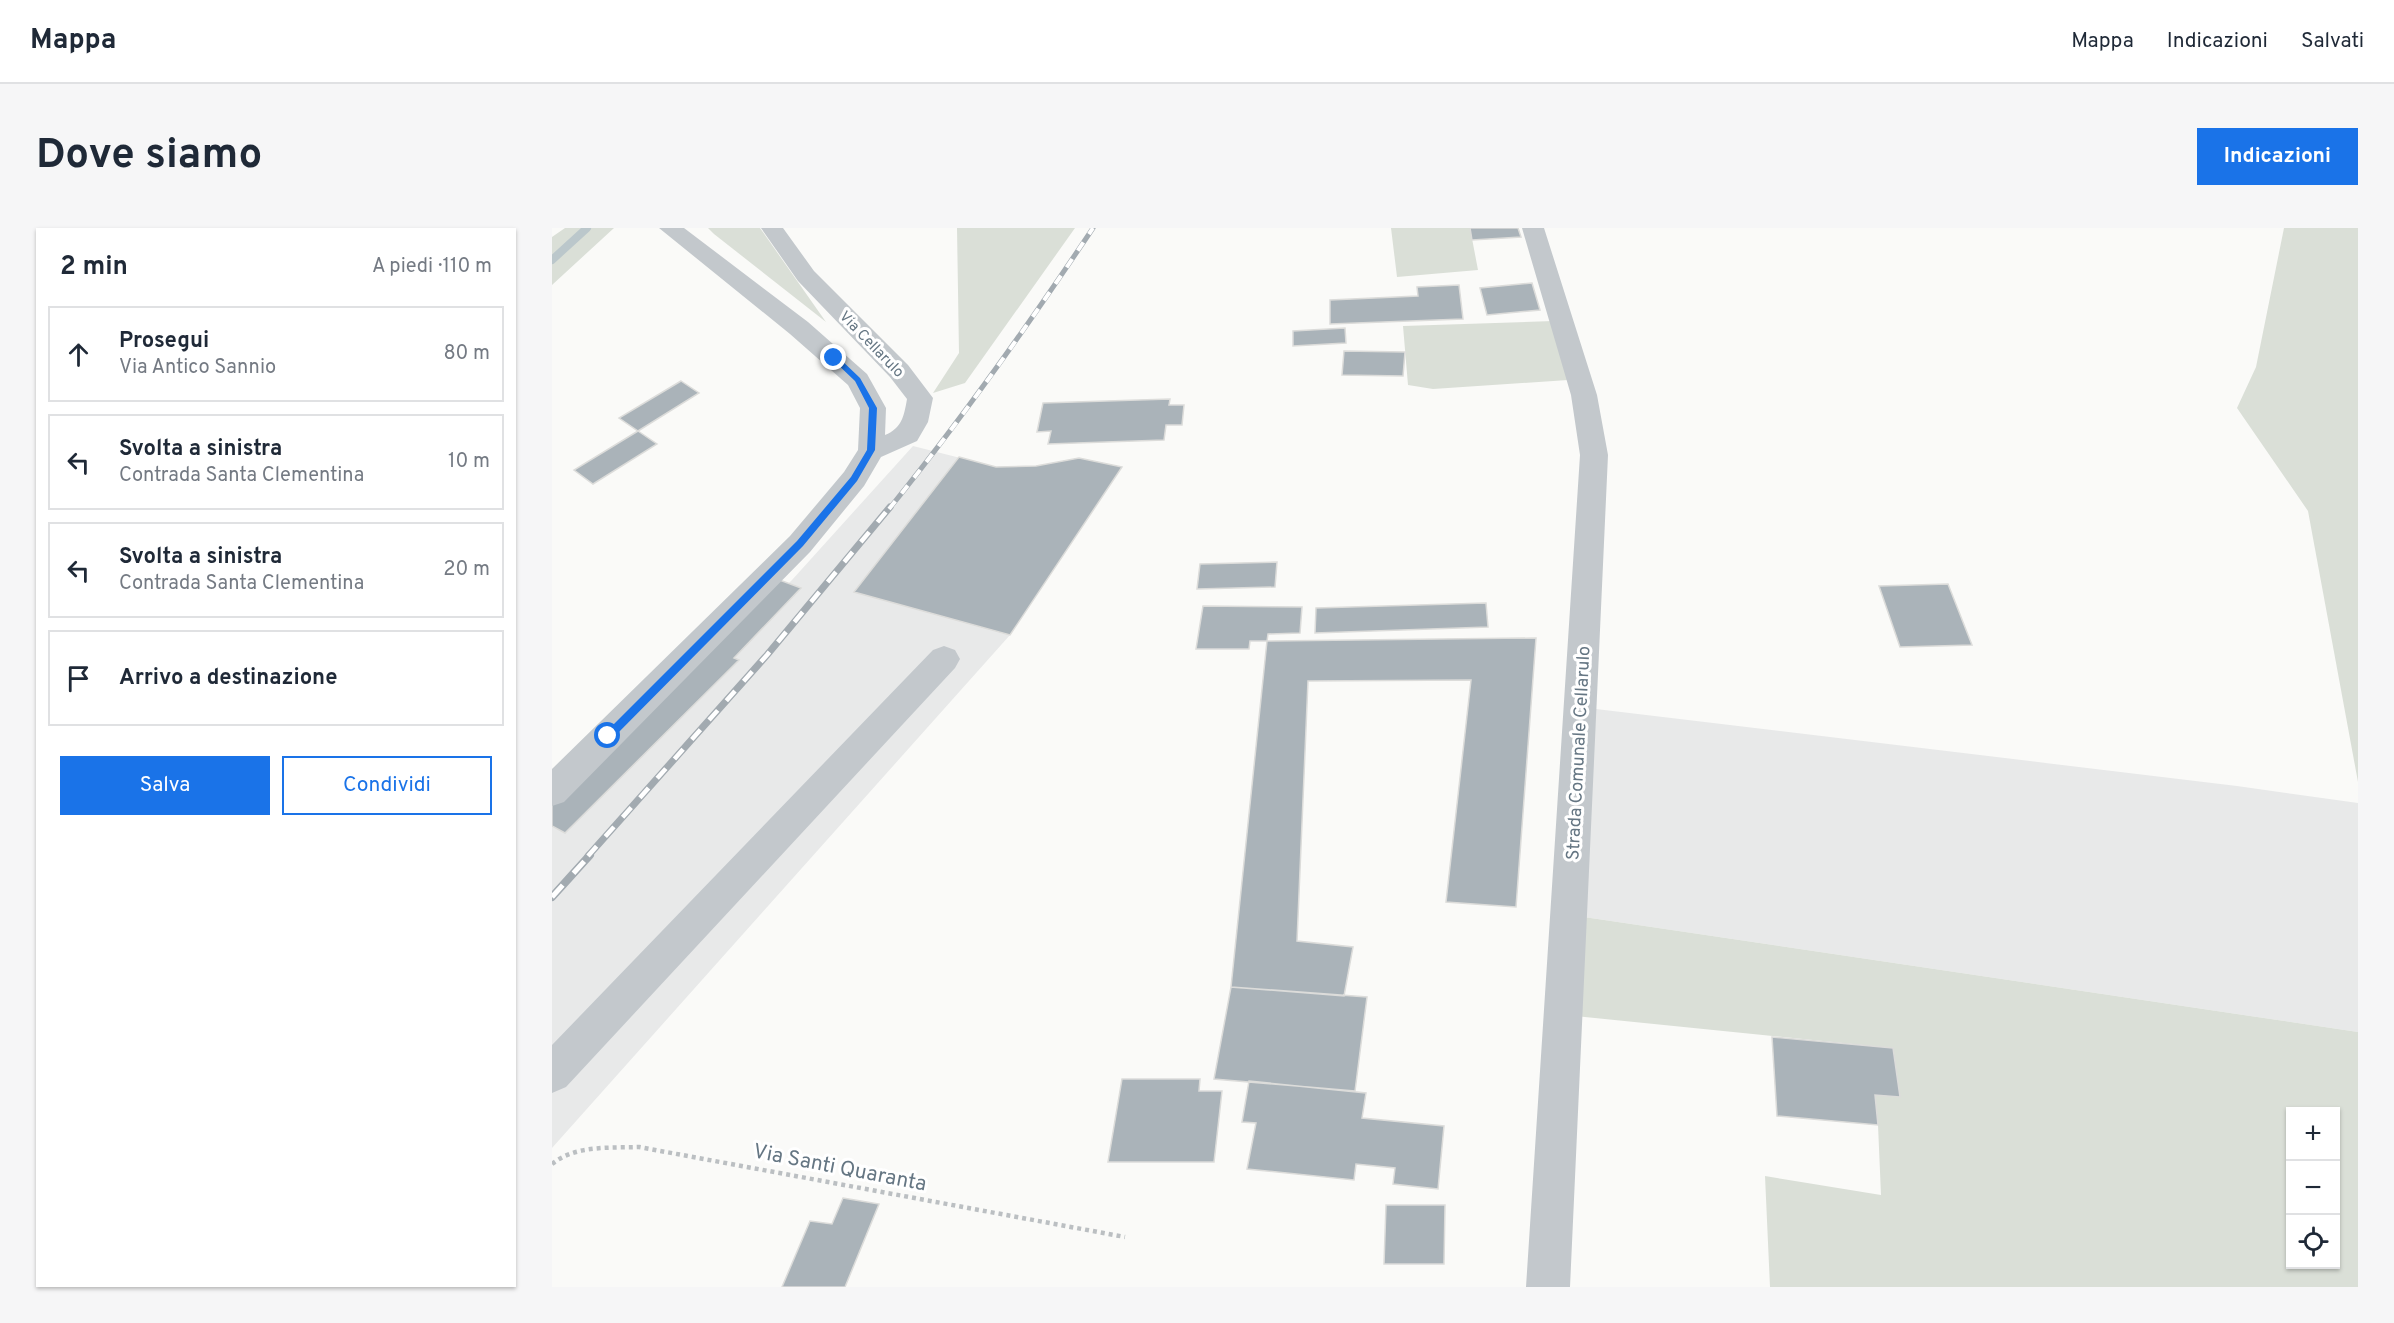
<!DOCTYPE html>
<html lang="it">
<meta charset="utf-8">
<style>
body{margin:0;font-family:Overpass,sans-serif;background:#f6f6f7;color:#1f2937}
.controls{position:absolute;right:18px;bottom:18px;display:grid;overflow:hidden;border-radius:0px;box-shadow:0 2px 4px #0004}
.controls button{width:54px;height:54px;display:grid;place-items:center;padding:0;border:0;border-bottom:2px solid #e0e1e3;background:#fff;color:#1f2937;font:30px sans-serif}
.stop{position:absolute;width:18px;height:18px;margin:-14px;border:4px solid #1a73e8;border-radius:50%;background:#fff}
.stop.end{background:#1a73e8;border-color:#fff;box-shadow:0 2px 6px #0008}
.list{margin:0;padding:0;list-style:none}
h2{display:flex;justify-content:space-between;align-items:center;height:78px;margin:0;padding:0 24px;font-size:26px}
h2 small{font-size:20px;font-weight:400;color:#747a83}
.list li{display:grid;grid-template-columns:39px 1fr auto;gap:18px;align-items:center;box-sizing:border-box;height:96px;margin:0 12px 12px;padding:0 12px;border:2px solid #e0e1e3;border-radius:0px}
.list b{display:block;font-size:22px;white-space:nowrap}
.list p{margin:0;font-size:20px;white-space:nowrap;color:#747a83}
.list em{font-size:20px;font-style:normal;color:#747a83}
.actions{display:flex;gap:12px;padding:18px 24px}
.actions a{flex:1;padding:14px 0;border:2px solid #1a73e8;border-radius:0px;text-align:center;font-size:21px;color:#1a73e8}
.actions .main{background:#1a73e8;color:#fff}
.icon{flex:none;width:33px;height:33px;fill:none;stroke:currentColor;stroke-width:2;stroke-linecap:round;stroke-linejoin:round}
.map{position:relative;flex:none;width:1806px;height:1059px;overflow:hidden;border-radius:0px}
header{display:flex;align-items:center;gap:36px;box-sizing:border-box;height:84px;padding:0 30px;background:#fff;border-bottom:2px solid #e0e1e3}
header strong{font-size:28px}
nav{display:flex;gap:33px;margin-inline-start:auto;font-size:21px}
.intro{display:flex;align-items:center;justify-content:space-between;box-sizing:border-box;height:144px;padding:0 36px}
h1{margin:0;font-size:42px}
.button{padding:15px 27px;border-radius:0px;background:#1a73e8;color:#fff;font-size:21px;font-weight:700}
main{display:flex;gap:36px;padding:0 36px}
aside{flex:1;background:#fff;border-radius:0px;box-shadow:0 2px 4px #0004}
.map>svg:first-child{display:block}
.built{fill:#e8e9e9}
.green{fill:#dadfd7;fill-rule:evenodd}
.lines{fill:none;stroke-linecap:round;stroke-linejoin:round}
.stream{stroke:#bbc7cb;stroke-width:8}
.building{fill:#aab3b9;stroke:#dcdcda;stroke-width:1.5}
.path{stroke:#bbbfc2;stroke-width:4.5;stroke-dasharray:4 4;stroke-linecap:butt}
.minor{fill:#c3c8cc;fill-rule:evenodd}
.rail-far2-casing{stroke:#a2aab0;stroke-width:5}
.rail-far1-casing{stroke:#a2aab0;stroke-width:7}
.rail-casing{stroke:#a2aab0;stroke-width:8}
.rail-far2{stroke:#fff;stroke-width:4;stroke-dasharray:10;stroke-linecap:butt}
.rail-far1{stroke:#fff;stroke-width:4.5;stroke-dasharray:13;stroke-linecap:butt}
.rail{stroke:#fff;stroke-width:5;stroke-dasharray:16;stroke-linecap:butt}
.route{fill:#1a73e8}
.labels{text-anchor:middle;stroke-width:6;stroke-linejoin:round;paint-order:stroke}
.far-street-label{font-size:15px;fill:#657683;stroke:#fff}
.street-label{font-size:18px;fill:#657683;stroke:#fff}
.near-street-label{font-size:21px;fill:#657683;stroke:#fff}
</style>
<header>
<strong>Mappa</strong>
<nav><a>Mappa</a><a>Indicazioni</a><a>Salvati</a></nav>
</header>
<div class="intro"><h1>Dove siamo</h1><a class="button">Indicazioni</a></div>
<main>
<aside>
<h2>2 min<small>A piedi · 110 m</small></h2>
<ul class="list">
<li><svg class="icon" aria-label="ahead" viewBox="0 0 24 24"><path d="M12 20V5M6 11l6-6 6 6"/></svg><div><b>Prosegui</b><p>Via Antico Sannio</p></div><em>80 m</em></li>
<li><svg class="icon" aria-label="left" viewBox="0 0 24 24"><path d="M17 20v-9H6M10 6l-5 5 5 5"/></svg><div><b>Svolta a sinistra</b><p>Contrada Santa Clementina</p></div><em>10 m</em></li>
<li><svg class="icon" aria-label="left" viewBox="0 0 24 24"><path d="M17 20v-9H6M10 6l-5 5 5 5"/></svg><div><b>Svolta a sinistra</b><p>Contrada Santa Clementina</p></div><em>20 m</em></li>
<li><svg class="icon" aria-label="arrive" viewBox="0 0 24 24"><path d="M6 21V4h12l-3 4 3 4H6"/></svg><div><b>Arrivo a destinazione</b></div></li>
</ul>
<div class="actions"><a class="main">Salva</a><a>Condividi</a></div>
</aside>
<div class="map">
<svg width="1806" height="1059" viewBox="0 0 1806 1059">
<rect width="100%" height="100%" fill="#fafaf8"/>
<path class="built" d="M361,218L444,239L484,238L527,230L570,239L458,407L0,920V586L240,352Z
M1044,481L1685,558L1806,575V804L1032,689Z"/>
<path class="green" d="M13,0H62L0,57V9Z
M156,0H208L274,94L162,6Z
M405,0H523L413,155L381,165L407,125Z
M839,0H918L926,42L845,49Z
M1732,0H1806V554L1756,283L1685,180L1704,139Z
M1001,93L1016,152L881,161L856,157L851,98Z
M1032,689L1806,804V1059H1218L1213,948L1329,967L1326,897L1323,867L1341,820L1023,788ZM1738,884H1784V1036H1738Z"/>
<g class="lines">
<path class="stream" d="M0,32L35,0"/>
</g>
<path class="building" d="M918,0H966L969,9L920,12Z
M980,55L988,82L935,87L928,60Z
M907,57L911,91L778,96V72L866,68L865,59Z
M793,100L794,115L741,118V103Z
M792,123L853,124L851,148L790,147Z
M129,153L147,165L86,203L67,190Z
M618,171L617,177H632L630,197H614L612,212L496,216L499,203L485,204L491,175Z
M86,203L105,216L41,256L22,242Z
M407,229L444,239L484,238L527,230L570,239L458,407L302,364Z
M725,334L723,359L645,361L648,336Z
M225,351L249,360L182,430L187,432L13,605L0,598V574Z
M1396,356L1420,417L1348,419L1327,358Z
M934,375L936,399L763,405L764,380Z
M651,378L750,379L748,405L716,406L715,413H698L697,421H644Z
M984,410L964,679L894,674L919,452L756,453L745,713L801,719L792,768L679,759L715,413Z
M679,759L815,769L803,863L662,851Z
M1220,809L1341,820L1348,869L1323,867L1326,897L1225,888Z
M570,851H648L647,863H670L662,934H556Z
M697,853L814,865L810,890L892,898L886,961L841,956L843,940L804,936L802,952L695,941L704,895L690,894Z
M291,970L327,976L293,1059H230L258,993L280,996Z
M834,977H893L892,1036H832Z"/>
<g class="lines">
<path class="path" d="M0,936C23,917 58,920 87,919L573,1009"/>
<path class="minor" d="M107,0H132L256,94L315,146L334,180L333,207C350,200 352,188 355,171L338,149L246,53L209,0H231L262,43L356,137L381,170L376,194L365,213L329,229L312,258L258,324L12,574L0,578V541L238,308L292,244L306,222L308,180L296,157L238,106Z
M970,0H992L1045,167L1056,227L1018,1059H974L1028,227L1019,167Z
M392,418L403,422L408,431L403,440L14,859L0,865V817L381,422Z"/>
<defs>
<path id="rail-far2" d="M337,281C410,191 477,96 541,0"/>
<path id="rail-far1" d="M36,628L215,427L338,279"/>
<path id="rail" d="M0,669L38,627"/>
</defs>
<use href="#rail-far2" class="rail-far2-casing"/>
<use href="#rail-far1" class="rail-far1-casing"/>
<use href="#rail" class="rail-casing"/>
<use href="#rail-far2" class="rail-far2"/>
<use href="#rail-far1" class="rail-far1"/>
<use href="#rail" class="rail"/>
</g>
<path class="route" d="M280,128H285L308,150L325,180L323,222L305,253L251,318L60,511H53V505L245,313L299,249L315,222L317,180L303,153L280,131Z"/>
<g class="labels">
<g class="far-street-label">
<text transform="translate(320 116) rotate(46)" y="5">Via Cellarulo</text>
</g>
<g class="street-label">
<text transform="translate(1026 525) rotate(-87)" y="6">Strada Comunale Cellarulo</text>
</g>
<g class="near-street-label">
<text transform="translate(288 939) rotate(11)" y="7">Via Santi Quaranta</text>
</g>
</g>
</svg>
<div class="controls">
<button>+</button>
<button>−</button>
<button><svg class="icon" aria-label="locate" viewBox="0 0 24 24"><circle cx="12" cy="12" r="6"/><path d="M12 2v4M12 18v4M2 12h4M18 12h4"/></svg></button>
</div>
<div class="stop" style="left:56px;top:508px"></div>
<div class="stop end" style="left:282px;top:130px"></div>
</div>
</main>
